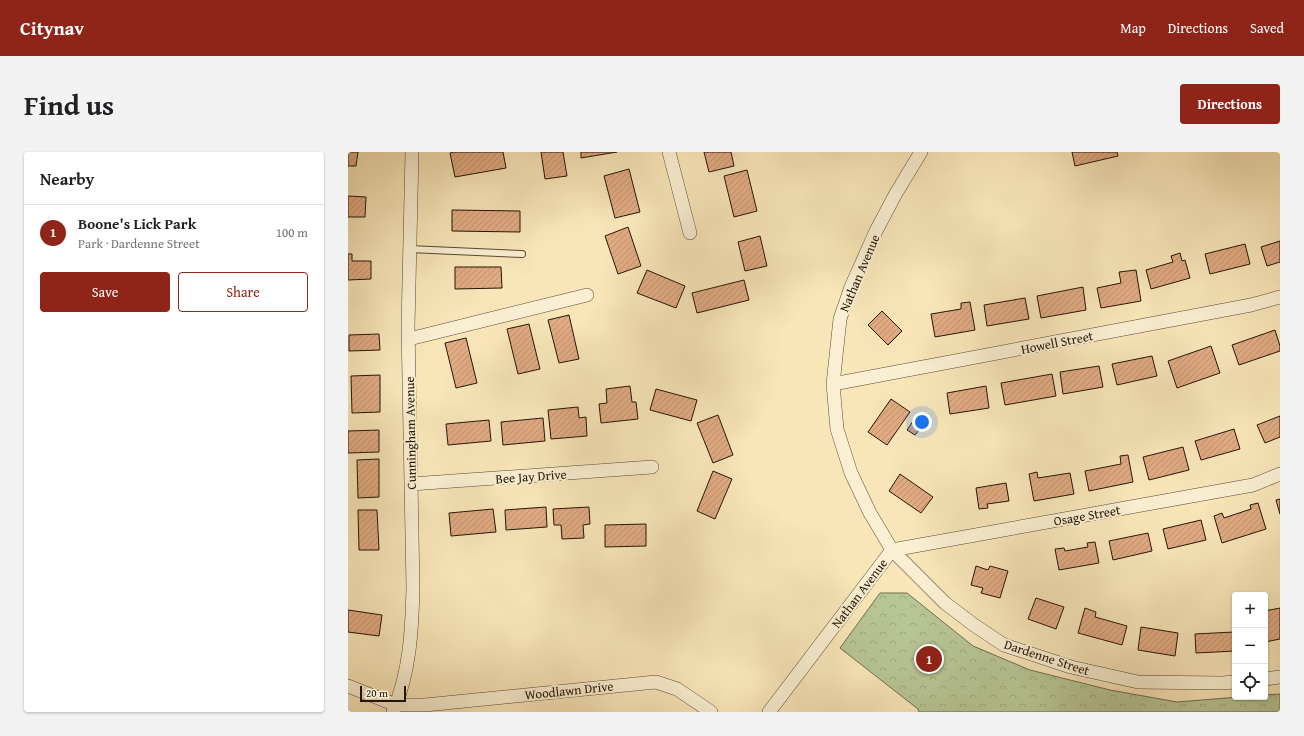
<!DOCTYPE html>
<meta charset="utf-8">
<style>
body{margin:0;font-family:"Gentium Book Plus",serif;background:#f2f2f2;color:#202124}
.controls{position:absolute;right:12px;bottom:12px;display:grid;overflow:hidden;border-radius:4px;box-shadow:0 1px 3px #0004}
.controls button{width:36px;height:36px;display:grid;place-items:center;padding:0;border:0;border-bottom:1px solid #e0e0e0;background:#fff;color:#202124;font:20px sans-serif}
.scale{position:absolute;left:12px;bottom:10px;width:46px;box-sizing:border-box;padding-left:4px;border:2px solid #241506;border-top:0;font-size:11px;line-height:14px;white-space:nowrap;color:#241506;-webkit-text-stroke:3px #faefd2;paint-order:stroke}
.you{position:absolute;left:574px;top:270px;width:14px;height:14px;margin:-10px;border:3px solid #fff;border-radius:50%;background:#1a73e8;box-shadow:0 0 0 6px #1a73e833}
.badge{display:grid;place-items:center;width:26px;height:26px;border-radius:50%;background:#8f2418;color:#fff;font-size:13px;font-weight:700}
.pin{position:absolute;translate:-50% -50%;border:2px solid #fff;box-shadow:0 1px 4px #0006}
.list{margin:0;padding:0;list-style:none}
h2{display:flex;justify-content:space-between;align-items:center;height:52px;margin:0;padding:0 16px;font-size:17px}
h2 small{font-size:13px;font-weight:400;color:#757577}
.list li{display:grid;grid-template-columns:26px 1fr auto;gap:12px;align-items:center;box-sizing:border-box;height:56px;padding:0 16px;border-top:1px solid #e0e0e0}
.list b{display:block;font-size:15px;white-space:nowrap}
.list p{margin:0;font-size:13px;white-space:nowrap;color:#757577}
.list em{font-size:13px;font-style:normal;color:#757577}
.actions{display:flex;gap:8px;padding:12px 16px}
.actions a{flex:1;padding:9px 0;border:1px solid #8f2418;border-radius:4px;text-align:center;font-size:14px;color:#8f2418}
.actions .main{background:#8f2418;color:#fff}
.icon{flex:none;width:22px;height:22px;fill:none;stroke:currentColor;stroke-width:2;stroke-linecap:round;stroke-linejoin:round}
.map{position:relative;flex:none;width:932px;height:560px;overflow:hidden;border-radius:4px}
header{display:flex;align-items:center;gap:24px;box-sizing:border-box;height:56px;padding:0 20px;background:#8f2418;color:#fff}
header strong{font-size:19px}
nav{display:flex;gap:22px;margin-inline-start:auto;font-size:14px}
.intro{display:flex;align-items:center;justify-content:space-between;box-sizing:border-box;height:96px;padding:0 24px}
h1{margin:0;font-size:28px}
.button{padding:10px 18px;border-radius:4px;background:#8f2418;color:#fff;font-size:14px;font-weight:700}
main{display:flex;gap:24px;padding:0 24px}
aside{flex:1;background:#fff;border-radius:4px;box-shadow:0 1px 3px #0004}
.map>svg:first-child{display:block}
.park{fill:url(#park-crowns);stroke:#6e6e4d}
.building{fill:url(#building-hatch);stroke:#241506}
.lines{fill:none;stroke-linecap:round;stroke-linejoin:round}
.service-casing{stroke:#594933;stroke-width:8}
.minor-casing{stroke:#594933;stroke-width:14}
.service{stroke:#faefd2;stroke-width:6}
.minor{stroke:#faefd2;stroke-width:13}
.labels{text-anchor:middle;stroke-width:4;stroke-linejoin:round;paint-order:stroke}
.street-label{font-size:13px;fill:#241506;stroke:#faefd2}
</style>
<header>
<strong>Citynav</strong>
<nav><a>Map</a><a>Directions</a><a>Saved</a></nav>
</header>
<div class="intro"><h1>Find us</h1><a class="button">Directions</a></div>
<main>
<aside>
<h2>Nearby<small></small></h2>
<ul class="list">
<li><span class="badge">1</span><div><b>Boone's Lick Park</b><p>Park · Dardenne Street</p></div><em>100 m</em></li>
</ul>
<div class="actions"><a class="main">Save</a><a>Share</a></div>
</aside>
<div class="map">
<svg width="932" height="560" viewBox="0 0 932 560">
<defs>
<pattern id="park-crowns" width="20" height="18" patternUnits="userSpaceOnUse"><rect width="20" height="18" fill="#b7c694"/><path d="M2 6a3 3 0 1 1 6 0M12 15a3 3 0 1 1 6 0" fill="none" stroke="#9da97e"/></pattern>
<pattern id="building-hatch" width="6" height="6" patternUnits="userSpaceOnUse"><rect width="6" height="6" fill="#e1ab83"/><path d="M-1 1l2-2M0 6l6-6M5 7l2-2" fill="none" stroke="#c19270"/></pattern>
</defs>
<rect width="100%" height="100%" fill="#f8e6b9"/>
<filter id="stains"><feTurbulence type="fractalNoise" baseFrequency=".005" numOctaves="4"/><feColorMatrix values="0 0 0 0 .2 0 0 0 0 .09 0 0 0 0 .02 0 0 0 .5 -.17"/></filter>
<radialGradient id="worn" r=".72"><stop offset=".6" stop-color="#630" stop-opacity="0"/><stop offset="1" stop-color="#630" stop-opacity=".3"/></radialGradient>
<path class="park" d="M532,441H559L625,494L682,518L762,538L829,550L891,545H917V543L932,542V560H571L570,557L492,496Z"/>
<path class="building" d="M0,0H10L8,14H0Z
M106,0H155L158,16L107,25L102,1Z
M193,0H215L219,24L197,27Z
M233,0H269L233,6Z
M356,0H383L386,14L361,20Z
M724,0H769L770,4L727,14Z
M281,17L292,60L267,66L256,24Z
M399,18L409,59L386,65L376,24Z
M0,44L18,45L17,65H0Z
M104,58L172,59V80L104,79Z
M280,75L293,114L270,122L257,84Z
M412,84L419,114L397,119L390,90Z
M932,89V110L919,114L913,95Z
M897,92L902,112L862,122L857,102Z
M832,101L834,109L837,108L842,126L803,137L798,118L825,110L823,104Z
M0,102H4V109H23V127L0,128Z
M107,115H153L154,136L107,137Z
M299,118L337,134L328,156L289,141Z
M788,118L793,149L753,156L749,136L773,131L771,120Z
M396,128L401,148L349,161L344,141Z
M735,135L738,158L693,166L689,144Z
M677,146L681,167L639,174L636,153Z
M622,150L627,178L587,185L583,162L613,157V151Z
M534,159L554,179L540,193L520,173Z
M221,163L231,207L211,211L200,168Z
M181,172L192,217L170,222L159,177Z
M927,178L932,194V199L891,213L884,193Z
M31,182L32,198L1,199V183Z
M118,186L129,231L108,236L97,191Z
M863,194L872,221L829,236L820,209Z
M804,204L809,224L769,233L764,212Z
M751,214L755,235L715,242L712,220Z
M704,222L708,244L657,253L653,231Z
M32,223V260L4,261L3,224Z
M282,234L284,250H288L290,267L253,271L251,252L259,251L258,237Z
M638,234L641,256L602,262L599,241Z
M308,237L349,248L343,269L302,258Z
M543,247L562,260L539,293L520,280Z
M230,255L231,266L238,265L239,284L203,287L200,258Z
M370,263L385,303L365,311L349,271Z
M932,264V285L917,291L909,273Z
M195,266L197,289L155,293L153,270Z
M567,266L576,272L567,283L559,278Z
M141,268L143,289L100,293L98,272Z
M886,277L892,297L853,308L847,289Z
M31,278V300L0,301V279Z
M835,295L841,318L801,328L795,305Z
M780,303L785,330L741,339L737,319L773,312L772,304Z
M31,307V345L10,346L9,308Z
M365,319L384,327L367,367L349,359Z
M689,320L690,326L722,321L726,342L686,349L681,322Z
M552,322L585,345L573,361L541,339Z
M658,331L661,349L639,352L640,356L631,357L628,336Z
M932,347V362L928,348Z
M910,351L918,377L874,391L866,364L874,361L876,366L903,357L902,353Z
M198,355L199,375L158,378L157,358Z
M241,355L242,372L235,373L236,386L214,387L213,373H206L205,357Z
M145,357L148,380L103,384L101,361Z
M10,358H29L31,398H11Z
M853,368L858,388L820,397L815,377Z
M298,372V394L257,395V373Z
M800,381L804,399L765,408L761,389Z
M747,390L751,411L711,418L707,397L716,396L717,399L740,395L739,391Z
M628,414L640,418L642,414L660,419L652,446L633,441L635,436L623,433Z
M688,446L716,455L708,477L680,467Z
M737,456L748,460L747,465L779,474L774,493L730,481Z
M932,456V487L917,490V459Z
M0,458L34,463L31,484L0,480Z
M793,475L830,481L827,504L790,498Z
M886,480L887,499L848,501L847,482Z"/>
<g class="lines">
<defs>
<path id="service" d="M61,97L174,102"/>
<path id="minor" d="M321,0L342,81
M573,0L547,43L528,79L503,135L492,167L485,232L489,277L503,321L522,361L544,398L597,451L626,473L656,493L723,515L790,530L874,531L887,530
M61,187L239,143
M485,232L903,153L932,145
M63,332L304,315
M544,398L905,333L932,322
M917,527L932,525
M0,534L48,553H77L308,530L329,537L363,560
M45,560C62,520 64,478 65,435L60,175L64,0
M421,560L544,398"/>
</defs>
<use href="#service" class="service-casing"/>
<use href="#minor" class="minor-casing"/>
<use href="#service" class="service"/>
<use href="#minor" class="minor"/>
</g>
<g class="labels">
<g class="street-label">
<text transform="translate(511 121) rotate(-67)" y="5">Nathan Avenue</text>
<text transform="translate(709 190) rotate(-11)" y="5">Howell Street</text>
<text transform="translate(62 281) rotate(-91)" y="5">Cunningham Avenue</text>
<text transform="translate(183 324) rotate(-4)" y="5">Bee Jay Drive</text>
<text transform="translate(739 363) rotate(-10)" y="5">Osage Street</text>
<text transform="translate(511 441) rotate(-53)" y="5">Nathan Avenue</text>
<text transform="translate(699 505) rotate(18)" y="5">Dardenne Street</text>
<text transform="translate(221 538) rotate(-6)" y="5">Woodlawn Drive</text>
</g>
</g>
<rect width="100%" height="100%" filter="url(#stains)"/>
<rect width="100%" height="100%" fill="url(#worn)"/>
</svg>
<div class="controls">
<button>+</button>
<button>−</button>
<button><svg class="icon" aria-label="locate" viewBox="0 0 24 24"><circle cx="12" cy="12" r="6"/><path d="M12 2v4M12 18v4M2 12h4M18 12h4"/></svg></button>
</div>
<div class="scale">20 m</div>
<div class="you"></div>
<div class="pin badge" style="left:581px;top:507px">1</div>
</div>
</main>
